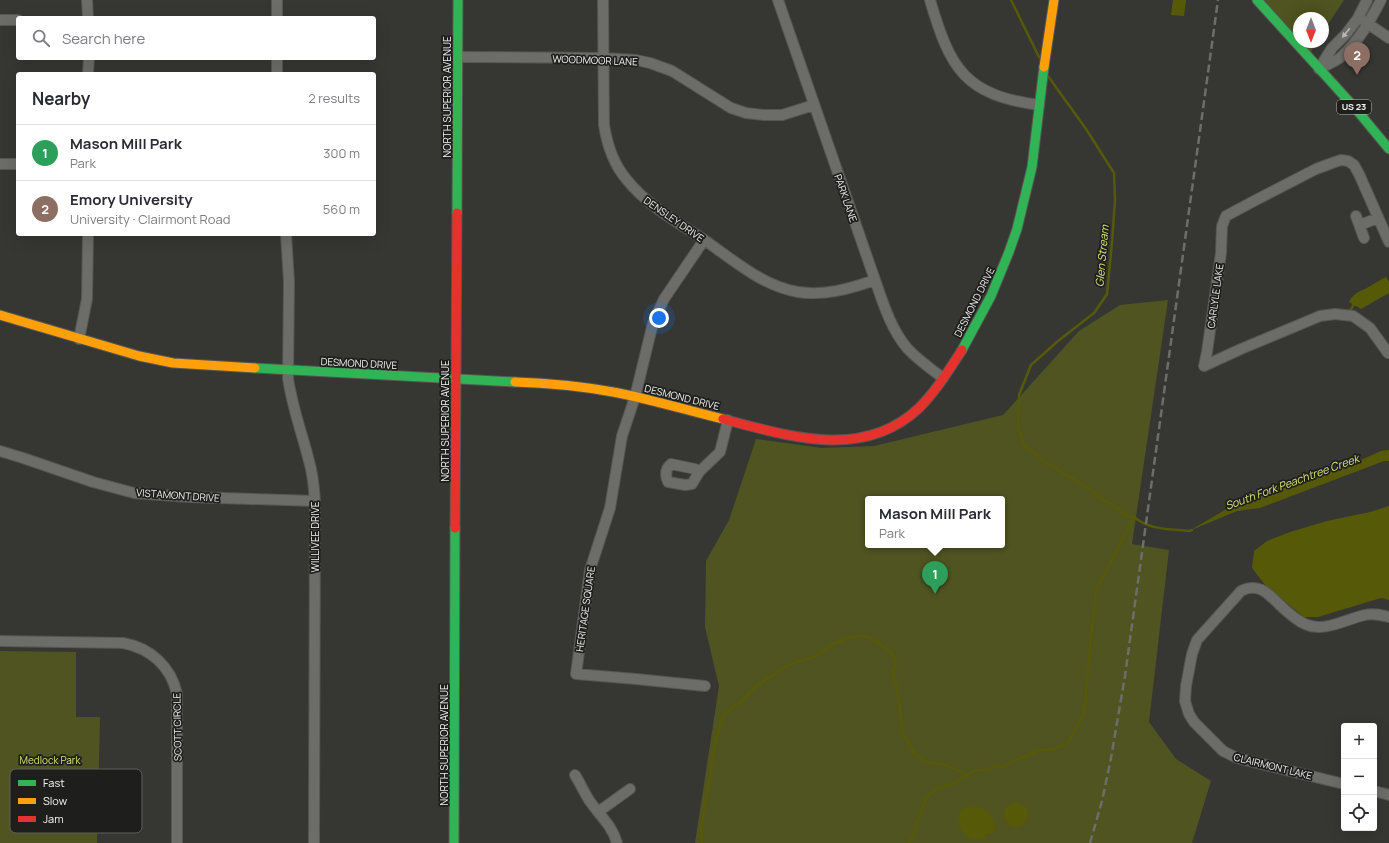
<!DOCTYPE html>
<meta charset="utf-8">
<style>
body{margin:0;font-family:Manrope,sans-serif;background:#f2f2f3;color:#2b2b33}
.controls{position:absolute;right:12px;bottom:12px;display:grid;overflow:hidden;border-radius:4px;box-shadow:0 4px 16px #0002}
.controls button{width:36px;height:36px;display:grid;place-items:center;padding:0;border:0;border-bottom:1px solid #e1e1e2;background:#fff;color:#2b2b33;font:20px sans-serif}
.compass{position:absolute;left:1293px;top:12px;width:36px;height:36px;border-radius:50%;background:#fff;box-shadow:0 4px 16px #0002;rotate:180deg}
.you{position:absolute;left:659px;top:318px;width:14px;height:14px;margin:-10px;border:3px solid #fff;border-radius:50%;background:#1a73e8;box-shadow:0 0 0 6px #1a73e833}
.badge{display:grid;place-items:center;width:26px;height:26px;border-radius:50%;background:#ea580c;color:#fff;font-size:13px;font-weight:700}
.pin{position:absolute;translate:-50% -33px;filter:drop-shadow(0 1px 2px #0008)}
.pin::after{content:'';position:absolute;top:21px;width:14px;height:12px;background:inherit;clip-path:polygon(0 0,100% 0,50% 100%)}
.popup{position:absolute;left:865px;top:496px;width:140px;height:52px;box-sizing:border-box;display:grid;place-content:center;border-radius:4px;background:#fff;filter:drop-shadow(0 1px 3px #0005);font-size:13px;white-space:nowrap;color:#7c7c81}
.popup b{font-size:15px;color:#2b2b33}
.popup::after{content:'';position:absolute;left:50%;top:100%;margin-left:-8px;border:8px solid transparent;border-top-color:#fff}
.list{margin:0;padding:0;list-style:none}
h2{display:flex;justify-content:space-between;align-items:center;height:52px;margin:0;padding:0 16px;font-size:17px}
h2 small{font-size:13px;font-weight:400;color:#7c7c81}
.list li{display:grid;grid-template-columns:26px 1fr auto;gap:12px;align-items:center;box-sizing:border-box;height:56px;padding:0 16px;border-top:1px solid #e1e1e2}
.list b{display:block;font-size:15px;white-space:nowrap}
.list p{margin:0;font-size:13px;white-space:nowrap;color:#7c7c81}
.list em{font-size:13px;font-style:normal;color:#7c7c81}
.icon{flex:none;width:22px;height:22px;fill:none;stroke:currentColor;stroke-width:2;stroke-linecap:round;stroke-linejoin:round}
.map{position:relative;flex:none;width:1389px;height:843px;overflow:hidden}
.search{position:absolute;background:#fff;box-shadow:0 4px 16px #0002;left:16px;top:16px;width:360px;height:44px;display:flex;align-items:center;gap:10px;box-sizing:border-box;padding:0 14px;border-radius:4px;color:#7c7c81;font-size:15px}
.panel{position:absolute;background:#fff;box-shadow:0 4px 16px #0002;left:16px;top:72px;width:360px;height:164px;border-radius:4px}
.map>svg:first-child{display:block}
.green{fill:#505420;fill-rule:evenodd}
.water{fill:#565a08}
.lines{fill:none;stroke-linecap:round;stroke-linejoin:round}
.stream{stroke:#565a08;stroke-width:2.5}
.street-casing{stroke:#555653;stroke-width:12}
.fast-casing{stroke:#555653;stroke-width:11}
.slow-casing{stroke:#555653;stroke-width:11}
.jam-casing{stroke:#555653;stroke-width:11}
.street{stroke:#6c6c69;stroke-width:10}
.fast{stroke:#30b455;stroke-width:9}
.slow{stroke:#ff9f0a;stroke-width:9}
.jam{stroke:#e5322d;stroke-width:9}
.rail{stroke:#6d6e6a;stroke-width:2.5;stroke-dasharray:8 4;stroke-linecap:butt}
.oneway{fill:#b7b7b4}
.labels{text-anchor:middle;stroke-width:3.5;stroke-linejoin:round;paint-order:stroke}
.shield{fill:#1e1f1c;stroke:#b4b5b1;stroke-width:1}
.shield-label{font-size:9px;font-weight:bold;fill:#f4f5f1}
.street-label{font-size:10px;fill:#f4f5f1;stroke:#1e1f1c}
.park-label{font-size:10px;fill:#dce67b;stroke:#1e1f1c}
.water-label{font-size:11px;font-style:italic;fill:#dce67b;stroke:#1e1f1c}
.key{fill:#1e1f1c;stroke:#5e5f5c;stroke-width:1}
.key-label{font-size:11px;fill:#f4f5f1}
</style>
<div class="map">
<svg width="1389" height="843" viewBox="0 0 1389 843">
<rect width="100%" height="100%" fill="#363733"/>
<path class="green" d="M1257,0H1344L1323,32V18H1299V42H1317L1308,56Z
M1168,300L1132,544L1169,550L1149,722L1176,759L1211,781L1192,843H695L719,686L705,627L706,561L729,520L756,439L822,448L874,446L1003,415L1079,331L1120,305ZM868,499H1002V545H868Z
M0,651L76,652V717H100L97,843H0Z"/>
<path class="water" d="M1173,0H1186L1184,16L1171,15Z
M1386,277L1389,282V293L1361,309L1349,302C1356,290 1361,292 1372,285C1377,282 1381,279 1386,277Z
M1389,450V461H1384L1260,508L1237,511L1189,531L1256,492L1363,459L1381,451Z
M1389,506V600L1381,598L1318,617H1304L1266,586L1252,568L1254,551L1267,541L1290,532L1327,521L1370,512Z
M1004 815a12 12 0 1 1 24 0a12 12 0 1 1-24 0Z
M972,807C977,807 981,807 985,810C990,813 998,825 993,832C991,834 988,834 985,835L986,839C967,843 955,829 960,812L965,808Z"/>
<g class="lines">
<path class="stream" d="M1011,0L1039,57
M1048,76L1086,129L1114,173L1115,200L1112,243L1107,294L1094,313L1058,341L1031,365L1019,395L1018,426L1024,445L1044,461L1094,492L1101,499L1119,509L1124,515L1134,517
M1349,313L1355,302
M1134,517C1149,530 1170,529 1189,531L1192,530
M702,843L701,830L716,740L723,715L739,703L758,685L785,667L802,660L814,657L833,644L847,638L863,635L874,640L891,652L896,661L893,673L894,680L897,688L899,698L902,732L908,742L915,754L925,762L945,765L967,775
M908,843L912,838L926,798L937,788L955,783L975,770H985L993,767H1001L1035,752L1041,750L1053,749L1068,743L1084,714L1091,635L1096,590L1134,517"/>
<defs>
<path id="street" d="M87,0L88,18
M603,0L604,125C607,144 614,165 627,180C647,205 677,222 703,239C732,259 762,286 798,292C825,296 849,289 875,280
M778,0L875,280C883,303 891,329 907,348C917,359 931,369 943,378
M930,0C950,68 964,95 1039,105
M277,18V0
M0,20H18
M1364,21L1389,38
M458,57L603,58L636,60L650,63L672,71L731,108L746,113L764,115H782L814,105
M1319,69C1326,65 1335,62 1341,57C1359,41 1370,21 1381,0
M1319,69L1332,48L1346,34L1358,18L1367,0
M88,74L89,58
M277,74V58
M0,164H18
M1356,216L1364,238
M1360,225L1378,218
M286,234L289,282L288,378C292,407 302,433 309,461C313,474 314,487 315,501L314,843
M704,240L664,299L653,323L635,397L622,436L610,508L590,570L576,674L636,679L705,686
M1389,242L1359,174L1354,165L1348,161L1341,160L1335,162L1316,169L1254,201L1226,216L1222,226L1221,253L1207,352L1204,366L1241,349L1320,316L1335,314L1353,316L1370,328L1388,353L1389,352
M79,339L87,299L88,234
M0,451L23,458L93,482L134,493L189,497L315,501
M699,472L695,469L671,464C665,469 665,475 668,482L685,485L692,484L699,472L720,452L728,420
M0,641L123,643C150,648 171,666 177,694V843
M575,775C580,783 584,792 589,800C599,815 612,825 617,843
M1344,784L1237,758L1223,751L1194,722L1189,714L1185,701L1186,686L1192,654L1197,640L1241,591C1248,587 1257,587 1264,591C1278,601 1289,617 1305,624C1324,633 1346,619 1365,615C1373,613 1381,615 1389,617
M1374,791L1389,795
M598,812L630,789"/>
<path id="fast" d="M1257,0L1355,108L1389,149
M457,213L458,0
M962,350L991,296L1009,252L1017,229L1032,167L1044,67
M255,368L515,382
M454,843L455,528"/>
<path id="slow" d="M1044,67L1054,0
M0,315L139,356L173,363L255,368
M515,382C547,383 580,386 613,392C650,399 686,410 723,419"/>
<path id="jam" d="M723,419C788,436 863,461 919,408C936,391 949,370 962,350
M455,528L457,213"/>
</defs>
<use href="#street" class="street-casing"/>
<use href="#fast" class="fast-casing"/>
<use href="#slow" class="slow-casing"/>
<use href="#jam" class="jam-casing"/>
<use href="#street" class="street"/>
<use href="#fast" class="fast"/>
<use href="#slow" class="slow"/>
<use href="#jam" class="jam"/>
<path class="rail" d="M1090,843L1102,801L1111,758L1125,676L1218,0"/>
</g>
<defs><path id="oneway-solid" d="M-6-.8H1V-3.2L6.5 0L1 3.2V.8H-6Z"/></defs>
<use class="oneway" href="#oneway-solid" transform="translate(1346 33) rotate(129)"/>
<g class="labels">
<rect class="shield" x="1337" y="100" width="34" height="14" rx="3"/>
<g class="shield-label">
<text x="1354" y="110">US 23</text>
</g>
<g class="street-label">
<text transform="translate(595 60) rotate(2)" y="4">WOODMOOR LANE</text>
<text transform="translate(447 97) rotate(-90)" y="4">NORTH SUPERIOR AVENUE</text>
<text transform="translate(846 198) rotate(71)" y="4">PARK LANE</text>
<text transform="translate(674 219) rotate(35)" y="4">DENSLEY DRIVE</text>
<text transform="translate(1215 296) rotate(-82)" y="4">CARLYLE LAKE</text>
<text transform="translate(974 302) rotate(-63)" y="4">DESMOND DRIVE</text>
<text transform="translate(359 363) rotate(3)" y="4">DESMOND DRIVE</text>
<text transform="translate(682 397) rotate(14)" y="4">DESMOND DRIVE</text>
<text transform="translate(445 421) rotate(-90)" y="4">NORTH SUPERIOR AVENUE</text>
<text transform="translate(178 495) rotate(4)" y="4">VISTAMONT DRIVE</text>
<text transform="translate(315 537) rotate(-90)" y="4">WILLIVEE DRIVE</text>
<text transform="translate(585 609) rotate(-82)" y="4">HERITAGE SQUARE</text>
<text transform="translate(177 727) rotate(-91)" y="4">SCOTT CIRCLE</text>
<text transform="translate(444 745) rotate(-90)" y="4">NORTH SUPERIOR AVENUE</text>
<text transform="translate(1273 766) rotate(14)" y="4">CLAIRMONT LAKE</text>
</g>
<g class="park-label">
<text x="50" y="764">Medlock Park</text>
</g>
<g class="water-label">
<text transform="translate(1102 256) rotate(-85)" y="4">Glen Stream</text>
<text transform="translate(1292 482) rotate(-20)" y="4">South Fork Peachtree Creek</text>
</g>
</g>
<rect x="10" y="769" width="132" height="64" rx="6" class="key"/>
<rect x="18" y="780" width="18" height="6" fill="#30b455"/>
<rect x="18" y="798" width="18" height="6" fill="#ff9f0a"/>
<rect x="18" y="816" width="18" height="6" fill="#e5322d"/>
<g class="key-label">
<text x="43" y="787">Fast</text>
<text x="43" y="805">Slow</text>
<text x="43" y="823">Jam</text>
</g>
</svg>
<div class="controls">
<button>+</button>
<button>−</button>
<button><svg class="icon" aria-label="locate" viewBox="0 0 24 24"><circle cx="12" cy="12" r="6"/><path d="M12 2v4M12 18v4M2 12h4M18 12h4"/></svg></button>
</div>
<svg class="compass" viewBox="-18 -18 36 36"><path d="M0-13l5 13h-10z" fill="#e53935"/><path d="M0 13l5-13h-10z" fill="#7c7c81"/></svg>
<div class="you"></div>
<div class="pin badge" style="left:935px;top:594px;background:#2e9e5b">1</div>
<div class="popup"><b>Mason Mill Park</b>Park</div>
<div class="pin badge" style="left:1357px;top:75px;background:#8d6e63">2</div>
<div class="search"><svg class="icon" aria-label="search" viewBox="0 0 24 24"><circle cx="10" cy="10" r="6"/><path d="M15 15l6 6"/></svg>Search here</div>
<section class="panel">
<h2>Nearby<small>2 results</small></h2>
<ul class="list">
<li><span class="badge" style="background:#2e9e5b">1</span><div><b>Mason Mill Park</b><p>Park</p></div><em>300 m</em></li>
<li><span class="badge" style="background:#8d6e63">2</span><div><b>Emory University</b><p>University · Clairmont Road</p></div><em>560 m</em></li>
</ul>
</section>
</div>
